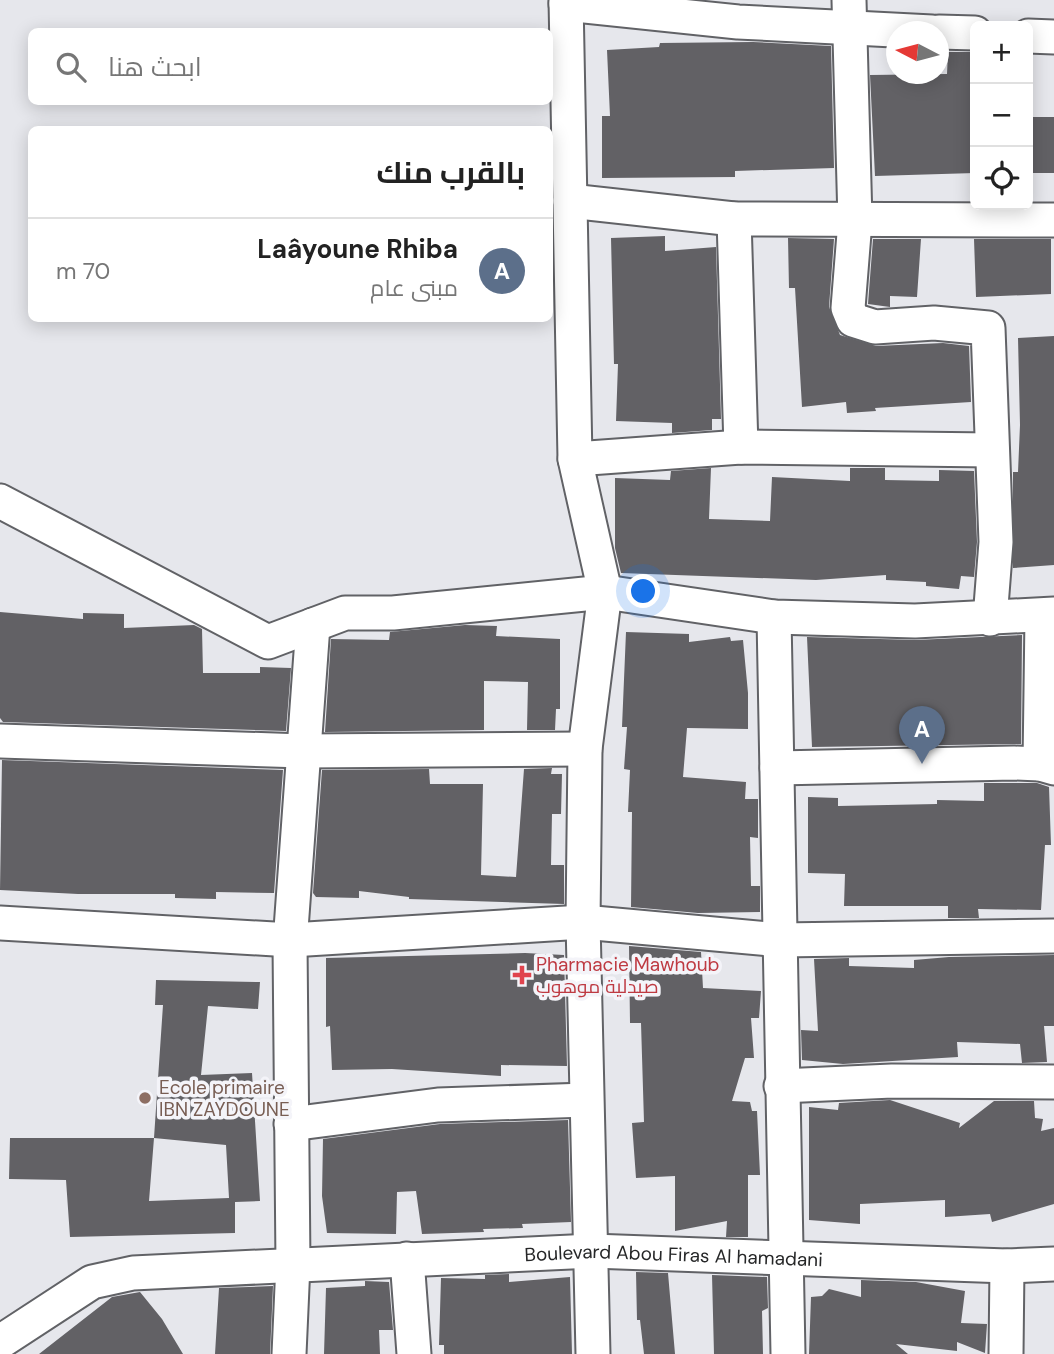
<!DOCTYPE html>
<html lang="ar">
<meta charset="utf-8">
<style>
body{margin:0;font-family:"DM Sans",Cairo,sans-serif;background:#f6f6f6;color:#222;direction:rtl}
.controls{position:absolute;right:21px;top:21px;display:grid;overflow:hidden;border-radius:10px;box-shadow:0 4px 18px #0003}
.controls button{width:63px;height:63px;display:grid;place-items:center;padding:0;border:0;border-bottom:2px solid #e0e0e0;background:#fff;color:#222;font:35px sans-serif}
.compass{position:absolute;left:886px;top:21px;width:63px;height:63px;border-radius:50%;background:#fff;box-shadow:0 4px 18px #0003;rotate:276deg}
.you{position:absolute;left:644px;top:592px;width:24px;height:24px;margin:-18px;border:5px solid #fff;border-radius:50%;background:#1a73e8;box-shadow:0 0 0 10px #1a73e833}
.badge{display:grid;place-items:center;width:46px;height:46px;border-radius:50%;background:#259171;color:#fff;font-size:23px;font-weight:700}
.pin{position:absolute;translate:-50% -58px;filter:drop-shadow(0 2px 4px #0008)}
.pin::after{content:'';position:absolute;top:37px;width:24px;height:21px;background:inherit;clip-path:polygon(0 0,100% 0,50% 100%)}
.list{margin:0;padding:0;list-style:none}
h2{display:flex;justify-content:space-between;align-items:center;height:91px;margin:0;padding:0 28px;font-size:30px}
h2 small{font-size:23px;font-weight:400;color:#767676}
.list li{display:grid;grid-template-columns:46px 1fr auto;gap:21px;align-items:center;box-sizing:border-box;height:105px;padding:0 28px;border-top:2px solid #e0e0e0}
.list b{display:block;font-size:26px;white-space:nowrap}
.list p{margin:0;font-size:23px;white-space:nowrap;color:#767676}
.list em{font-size:23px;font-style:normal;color:#767676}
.icon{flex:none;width:38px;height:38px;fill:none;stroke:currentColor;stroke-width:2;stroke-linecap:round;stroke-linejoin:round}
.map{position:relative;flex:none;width:1054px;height:1354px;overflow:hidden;direction:ltr}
.search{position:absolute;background:#fff;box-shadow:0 4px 18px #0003;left:28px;top:28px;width:525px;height:77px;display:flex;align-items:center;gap:18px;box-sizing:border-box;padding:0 24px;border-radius:10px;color:#767676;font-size:26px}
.panel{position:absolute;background:#fff;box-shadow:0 4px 18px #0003;left:28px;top:126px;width:525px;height:196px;border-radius:10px;direction:rtl}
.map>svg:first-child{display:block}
.building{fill:#626165;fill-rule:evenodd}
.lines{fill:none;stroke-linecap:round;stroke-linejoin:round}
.street-casing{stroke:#616266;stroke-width:37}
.street{stroke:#fff;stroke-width:33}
.health-dot{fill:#e0444e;stroke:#f4f4f9;stroke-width:2.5}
.education-dot{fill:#8d6e63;stroke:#f4f4f9;stroke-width:2.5}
.labels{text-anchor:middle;stroke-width:7;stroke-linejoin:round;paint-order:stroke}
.health-label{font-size:19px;fill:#be3a42;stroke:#f4f4f9;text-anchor:start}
.education-label{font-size:19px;fill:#785e54;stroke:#f4f4f9;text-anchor:start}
.street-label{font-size:19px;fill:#262728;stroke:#f4f4f9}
</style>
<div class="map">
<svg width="1054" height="1354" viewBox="0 0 1054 1354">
<rect width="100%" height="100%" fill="#e6e7ec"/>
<path class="building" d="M753,42L831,46L834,168L735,171V177L602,178V116H610L607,50L659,47L660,43Z
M948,52H975V173L875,176L870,75L947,74Z
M1028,117H1054V173H1028Z
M665,236V251L716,247L721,419H712V430L672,433V423L616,421L618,364H614L611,238Z
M788,238L834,239L829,307L840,335L876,346L943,343L969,346L971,402L875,408L876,411L847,413L846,402L802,407L795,288H789Z
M873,239H921L917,297L890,296V307L868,304Z
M974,239H1051V294L976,297Z
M1054,336V565L1013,568V472H1018L1020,425L1018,338Z
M711,468L709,519L770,521L772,477L850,481V468H885V480L939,481V470L974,471L977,542L974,577L961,576L959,589L926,586V582L886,580V575L816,580L621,573L615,548V478L670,480L671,471Z
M0,612L83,619V613L124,614V628L194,625L202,629L203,673H260V667L291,668L286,731L3,722L0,718Z
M465,625L497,626L496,636L560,639V709H556L555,730H527L528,682L484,681V730L325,732L331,639L389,640L390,632Z
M626,632L689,634V642L730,637L731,641L743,640L748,693V729L687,728L683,777L746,782L745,799H758V838L750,837L751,886H760V912L698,913L631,907L632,812H628L630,770L624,769L627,727H622Z
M1022,635L1021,744L812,747L807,637L916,640Z
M2,760L283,770L274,893L216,892V899L175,898V894H78L0,890Z
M552,768L551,774H562L561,814H552L551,865H564V904L409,899V897L359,891V898L316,897L313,893L322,770L429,769L430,784H483L481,875L516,877L524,769Z
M984,783H1037L1049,787L1051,845H1045L1041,910L978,909L979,918H948V906H844L845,874L808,873V797L838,798V806L937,804V800L984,801Z
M629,946L701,952L703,988L761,991L759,1018H751L754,1058H745L732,1101L750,1102L752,1111H757L760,1175H748V1237H726L727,1221L675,1231V1176L636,1178L632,1123L644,1122L641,1023H630Z
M525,953L564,955L567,1066L501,1065V1076L392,1069L332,1070L330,1026L326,1027V958Z
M1054,955V1026H1044L1047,1062L1022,1063L1020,1044L957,1042L958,1057L843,1064L802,1060L801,1030L818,1031L814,959L849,958V966L914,968V960L949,957Z
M156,980L260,982L258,1009L208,1006L201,1075L252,1073L260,1201L235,1202V1233L70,1237L66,1180L9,1179L10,1138H154L163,1005H155ZM154,1138L226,1145L229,1198L149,1201Z
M890,1100L960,1123L959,1128L994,1101H1034L1035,1118L1043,1119L1041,1131L1054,1128V1204L992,1222L990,1214L945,1217V1200L860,1204V1224L809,1220V1107L838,1110L839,1103Z
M568,1120L571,1222L522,1224L523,1228L483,1229L484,1232L422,1234L416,1191L397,1192L396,1234L327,1233L322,1196L323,1139L440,1124Z
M636,1272L668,1273L675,1354H644L640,1320H637Z
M509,1274V1282L570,1277L572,1354H444V1345H439L441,1278L485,1279V1275Z
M712,1275L767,1277L768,1308L762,1311L763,1354H714Z
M861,1280L916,1282L965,1291L961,1323L987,1324L985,1353L957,1342V1351L896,1344L908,1354H809L811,1297L822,1296L829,1289L861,1297Z
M365,1281L389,1282L393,1330H379L380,1354H324L326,1288L365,1286Z
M273,1286L270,1354H215L219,1288Z
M140,1292L162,1319L183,1354H39L112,1297Z"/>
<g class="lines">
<defs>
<g id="street">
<path d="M566,0L575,459L605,592L585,749L583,922L593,1354"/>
<path d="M849,0L855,221L848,308L853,320L875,327L934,323L988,328L996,542L990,619"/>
<path d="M566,4L738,22L932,32"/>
<path d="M939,32L975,33"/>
<path d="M1028,36L1054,37"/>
<path d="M570,201L734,219L1054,220"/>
<path d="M734,219L741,447"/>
<path d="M575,459L741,447L992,450"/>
<path d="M0,501L268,642L345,613H393L605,592L774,617L915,621L1054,614"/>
<path d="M774,617L788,1354"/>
<path d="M0,741L303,751L585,749"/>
<path d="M1040,764L1042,616"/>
<path d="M777,768L1014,763L1040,764L1054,768"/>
<path d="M0,923L291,940L583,922L780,940L1054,936"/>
<path d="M781,1086L892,1081L1054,1082"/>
<path d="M291,1124L438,1105L586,1100"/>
<path d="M407,1259L414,1354"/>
<path id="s1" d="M0,1342L92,1282L133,1273L592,1251L1007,1266L1054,1264"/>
<path d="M289,1354L293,1264L290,943L313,625"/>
<path d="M1006,1354L1007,1266"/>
</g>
</defs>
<use href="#street" class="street-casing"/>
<use href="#street" class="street"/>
</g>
<path class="health-dot" d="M518.5 964.5h7v7h7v7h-7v7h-7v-7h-7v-7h7z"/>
<circle class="education-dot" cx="145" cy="1098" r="7"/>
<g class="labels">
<g class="health-label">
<text x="536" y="971">Pharmacie Mawhoub<tspan x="536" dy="22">صيدلية موهوب</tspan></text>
</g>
<g class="education-label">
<text x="159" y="1094">Ecole primaire<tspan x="159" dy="22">IBN ZAYDOUNE</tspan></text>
</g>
<g class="street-label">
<text dy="7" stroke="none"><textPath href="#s1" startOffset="693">Boulevard Abou Firas Al hamadani</textPath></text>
</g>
</g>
</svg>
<div class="controls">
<button>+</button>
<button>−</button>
<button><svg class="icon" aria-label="locate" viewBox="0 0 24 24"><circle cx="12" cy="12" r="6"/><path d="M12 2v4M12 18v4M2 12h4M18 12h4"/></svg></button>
</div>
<svg class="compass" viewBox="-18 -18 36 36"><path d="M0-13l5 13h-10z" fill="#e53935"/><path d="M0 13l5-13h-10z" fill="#767676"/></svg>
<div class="you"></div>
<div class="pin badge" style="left:922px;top:764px;background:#5c6f8a">A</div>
<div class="search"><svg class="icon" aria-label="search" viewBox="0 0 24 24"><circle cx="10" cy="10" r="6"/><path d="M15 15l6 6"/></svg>ابحث هنا</div>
<section class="panel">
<h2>بالقرب منك<small></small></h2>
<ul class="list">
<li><span class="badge" style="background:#5c6f8a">A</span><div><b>Laâyoune Rhiba</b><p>مبنى عام</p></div><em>70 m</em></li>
</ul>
</section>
</div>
